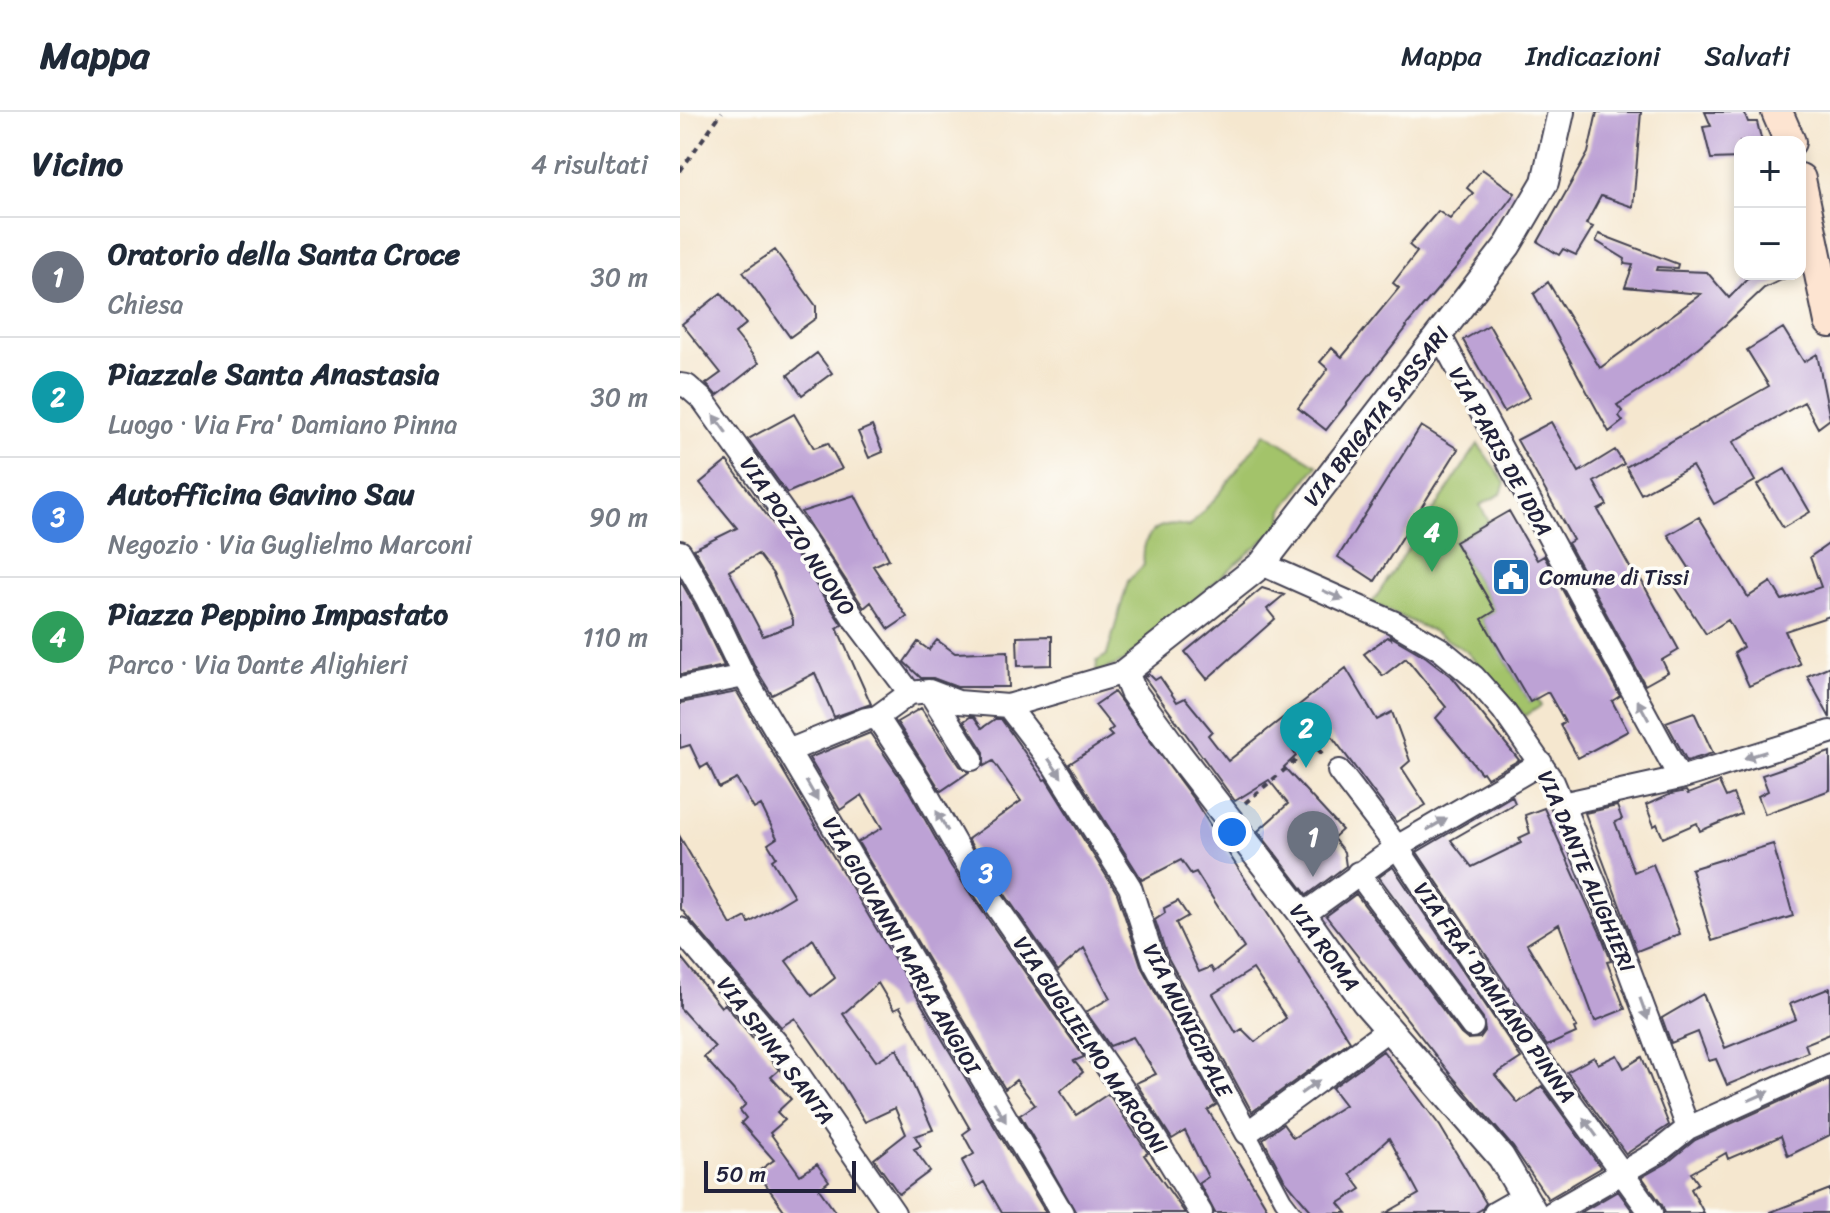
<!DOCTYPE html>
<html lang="it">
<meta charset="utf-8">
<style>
body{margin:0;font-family:Sriracha,sans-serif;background:#f2f2f3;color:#1f2937}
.controls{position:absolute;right:24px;top:24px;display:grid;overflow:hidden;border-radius:16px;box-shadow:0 4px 12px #0003}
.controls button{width:72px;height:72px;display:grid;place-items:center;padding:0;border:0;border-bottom:2px solid #e0e1e3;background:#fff;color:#1f2937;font:40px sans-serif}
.scale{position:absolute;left:24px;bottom:20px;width:152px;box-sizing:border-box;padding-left:8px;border:4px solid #22223b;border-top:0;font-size:22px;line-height:28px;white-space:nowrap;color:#22223b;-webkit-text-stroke:6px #fdfcf7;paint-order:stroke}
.you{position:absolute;left:552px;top:720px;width:28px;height:28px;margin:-20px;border:6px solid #fff;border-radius:50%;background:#1a73e8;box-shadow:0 0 0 12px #1a73e833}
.badge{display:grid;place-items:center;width:52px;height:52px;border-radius:50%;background:#1a73e8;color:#fff;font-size:26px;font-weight:700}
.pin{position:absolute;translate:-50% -66px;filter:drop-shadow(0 2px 4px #0008)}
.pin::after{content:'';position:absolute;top:42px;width:28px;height:24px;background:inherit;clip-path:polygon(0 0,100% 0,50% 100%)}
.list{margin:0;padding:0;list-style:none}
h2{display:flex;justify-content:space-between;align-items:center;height:104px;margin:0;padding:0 32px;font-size:34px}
h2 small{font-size:26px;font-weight:400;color:#747a83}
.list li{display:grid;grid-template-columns:52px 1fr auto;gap:24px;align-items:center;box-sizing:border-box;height:120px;padding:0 32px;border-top:2px solid #e0e1e3}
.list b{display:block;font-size:30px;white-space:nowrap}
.list p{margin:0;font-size:26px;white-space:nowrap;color:#747a83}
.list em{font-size:26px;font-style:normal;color:#747a83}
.map{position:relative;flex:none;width:1150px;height:1101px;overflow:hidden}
header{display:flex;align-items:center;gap:48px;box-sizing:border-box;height:112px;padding:0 40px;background:#fff;border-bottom:2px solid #e0e1e3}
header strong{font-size:38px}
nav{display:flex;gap:44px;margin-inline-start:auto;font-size:28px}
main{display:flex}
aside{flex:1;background:#fff}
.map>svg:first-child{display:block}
.green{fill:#a3c36b;stroke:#627253;stroke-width:2}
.building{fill:#bda2d5;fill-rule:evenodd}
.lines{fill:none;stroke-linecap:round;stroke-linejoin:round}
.pedestrian-casing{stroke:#424051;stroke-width:20}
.minor-casing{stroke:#424051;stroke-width:26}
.tertiary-casing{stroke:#424051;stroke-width:30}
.secondary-casing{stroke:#424051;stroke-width:34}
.path{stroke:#424051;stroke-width:4;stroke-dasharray:6 6;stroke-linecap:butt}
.pedestrian{stroke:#fff;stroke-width:16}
.minor{stroke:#fff;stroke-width:22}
.tertiary{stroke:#fff;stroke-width:26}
.secondary{stroke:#fde4d1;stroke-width:30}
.oneway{fill:#9c9ca7}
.labels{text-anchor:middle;stroke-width:7;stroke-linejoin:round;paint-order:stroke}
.street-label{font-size:22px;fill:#22223b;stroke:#fdfcf7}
.poi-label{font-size:22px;fill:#22223b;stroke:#fdfcf7;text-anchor:start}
</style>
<header>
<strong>Mappa</strong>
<nav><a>Mappa</a><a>Indicazioni</a><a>Salvati</a></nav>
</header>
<main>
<aside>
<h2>Vicino<small>4 risultati</small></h2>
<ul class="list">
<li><span class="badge" style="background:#6b7280">1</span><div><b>Oratorio della Santa Croce</b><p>Chiesa</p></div><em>30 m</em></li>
<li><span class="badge" style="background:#0f9aa8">2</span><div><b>Piazzale Santa Anastasia</b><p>Luogo · Via Fra' Damiano Pinna</p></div><em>30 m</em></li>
<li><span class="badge" style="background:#3f7fe0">3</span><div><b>Autofficina Gavino Sau</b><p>Negozio · Via Guglielmo Marconi</p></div><em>90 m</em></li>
<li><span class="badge" style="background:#2e9e5b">4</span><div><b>Piazza Peppino Impastato</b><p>Parco · Via Dante Alighieri</p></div><em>110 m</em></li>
</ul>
</aside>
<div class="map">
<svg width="1150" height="1101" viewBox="0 0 1150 1101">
<rect width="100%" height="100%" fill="#fdfcf7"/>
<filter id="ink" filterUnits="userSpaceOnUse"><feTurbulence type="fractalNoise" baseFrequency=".0125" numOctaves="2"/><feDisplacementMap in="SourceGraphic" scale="16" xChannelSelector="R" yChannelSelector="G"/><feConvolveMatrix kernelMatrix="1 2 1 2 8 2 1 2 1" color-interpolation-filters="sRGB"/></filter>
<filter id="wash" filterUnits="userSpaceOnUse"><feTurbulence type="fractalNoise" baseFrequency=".006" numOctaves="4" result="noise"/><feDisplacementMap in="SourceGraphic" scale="32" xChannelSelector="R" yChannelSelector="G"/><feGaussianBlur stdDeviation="1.8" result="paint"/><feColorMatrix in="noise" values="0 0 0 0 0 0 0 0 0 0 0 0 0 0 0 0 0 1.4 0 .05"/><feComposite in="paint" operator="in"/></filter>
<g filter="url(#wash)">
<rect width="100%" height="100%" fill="#f5e7cf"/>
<path class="green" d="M585,321L637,353L603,398L602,412L443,550L416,561L417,549L427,543L448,469L464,453C460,421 479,406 509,415L540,381Z
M798,332L825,371L821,382L800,393L809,410L775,430L815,499L802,507L850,590L857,587L861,594L845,604L786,539L752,519L692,491Z"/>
<g id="blocks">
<path class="building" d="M917,0H961L953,95L921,84L906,112L913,115L896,143L883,137L879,143L858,130L908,41Z
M1025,0H1064L1068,10H1077L1082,30H1060V46L1031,47L1023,15L1031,14Z
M802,57L835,81L793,136L726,214L727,215L646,318L618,296L648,257L640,250L652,236L662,245L719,176L713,171L737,140L729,133L758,99L770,107L793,81L787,76Z
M919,122L998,152L997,156L977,155L976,158L1027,160L1049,186L1072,162H1114L1084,176L1045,213L987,261L937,293L942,299L939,304L943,309L929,320L854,182L868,170L920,256L1021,182L945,175L953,153L944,152L945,147L916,129Z
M95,138L136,194V206L110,225L63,160Z
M41,181L66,212L55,221L79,251L37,284L26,272L41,261L2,212Z
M809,213L850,285L824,300L783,228Z
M1103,216L1124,250L1137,242L1150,307L1138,316L1124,290L1053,330L1075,369L1034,392L1012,354L961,382L946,355L1089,274L1067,238Z
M137,241L152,261L122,283L108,263Z
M114,302L134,336L148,331L162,357L107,381L68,327Z
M871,310L899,360L935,338L944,352L914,370L927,393L918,398L957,468L960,466L999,538L982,548L988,560L965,573L888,431L893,428L837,328Z
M192,314L203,340L189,346L178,320Z
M741,314L778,337L695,469L658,445Z
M47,349L119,447L162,513L157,516L191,592L154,605L135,561L92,583L76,557L39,480L14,437L57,416L20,371ZM78,442L93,462L113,508V513L83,524L49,459Z
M1105,357L1130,400L1103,416L1077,373Z
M175,383L209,447L193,454L227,505L209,517L191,490L184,496L121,400Z
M829,399L857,448L864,444L940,584L932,589L948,619L898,646L880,613L885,610L868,580L850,590L802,507L815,499L775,430Z
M1019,405L1068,485L1091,470L1102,488L1141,475L1130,445L1150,431V504L1105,519L1120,552L1069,574L1054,541L1063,535L1048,508L1026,522L994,473L1013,462L988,423Z
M0,468L15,494L44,554L0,563Z
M582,476L604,483L587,497L595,507L527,567L505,540Z
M372,524V553L338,554L337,525Z
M710,524L746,545L773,566L839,648L807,666L803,660L801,661L756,606L766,595L726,546L703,564L684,542L707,525L711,527Z
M257,528L275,541L328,539L329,575H277L253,566H241L224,550L238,530L249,538Z
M1150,554V606L1127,564Z
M666,556L697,608L712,600L730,649L722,656L746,693L716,710L638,606L607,629L616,644L604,655L662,718L653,726L664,740L666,754L627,783L578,719L608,692L589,668L555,689L464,565L469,562L475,568L480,565L497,590L505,586L532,619L528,623L548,649Z
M57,580L153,744L366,1101H322L304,1070L296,1075L282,1049L294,1042L283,1022L290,1017L220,895L214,898L198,871L163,902L196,949L217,937L253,1018L235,1024L241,1034L234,1037L250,1059L219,1082L194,1047L226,1022L215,996L185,1010L163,974L115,906L101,915L0,796V725L51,813L66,805L69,811L114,784L92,748L96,745L88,732L97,726L81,693L74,697L57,667L39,676L28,652L21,656L10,633L0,636V591ZM133,827L155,866L132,884L106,849Z
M434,580L514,688L670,929L572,1000L487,844L475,808L485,801L484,796L498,789L508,804L496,811L519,860L531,855L534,860L564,836L516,760L511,762L501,748L462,768L389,652L432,624L428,620L433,616L415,593ZM573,857L606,906L575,930L562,917L556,921L533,882Z
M241,596L280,654L289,660L261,679L217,610Z
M1014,600L1033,641L1007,649L986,610Z
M290,605H294L302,616L315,607H321L364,668L366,667L437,781L462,856L536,993L528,998L590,1101H535L519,1071L528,1065L505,1019L492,1027L456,971L476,962L453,925L430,934L406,900L430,886L404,836L378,859L295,739L288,727L341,689L313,649L304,654V640L284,609Z
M190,621L229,679L271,754L404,945L394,949L403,960L380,979L396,1003L428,982L430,984L468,1041L464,1043L505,1101H396L340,1003L355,993L336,968L325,977L178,730L202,716L182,683L160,698L129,646Z
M1150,640V678L1085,702L1078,684L1088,679L1082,663Z
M1039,670L1046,685L1053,682L1061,702L1020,719L1017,711L983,726L977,712L974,714L966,693L991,682L1006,679L1008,682Z
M832,684L835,691L771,728L792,755L841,731L839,726L850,721L845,703L864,696L922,825L931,849L927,850L945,897L915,909L879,812L847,832L897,915L894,916L896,921L867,934L737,740Z
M937,694L942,707L935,710L954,760L973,752L1000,822L957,839L905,701Z
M1093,732L1113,804L1032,829L1011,757Z
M713,755L841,946L815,963L838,991L862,974L921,1056L868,1087L833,1035L771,963L646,804L676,782L781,922L787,927L800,926L805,919L803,906L699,765Z
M0,844L41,895L45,892L99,958L91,965L111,987L97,1000L105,1008L90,1021L120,1063L137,1052L149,1069L139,1077L156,1101H106L77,1060L94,1048L61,1011L66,1006L60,998L66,992L24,945L35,935L0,896Z
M1150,876V922L1125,932L1128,940L1047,973L1036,947L1029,949L1018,920L991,931L982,906L1023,882L1045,936L1116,907L1110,892Z
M703,939L760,1014L806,1091L802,1097L795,1101H706L739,1082L709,1026L670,1062L681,1077L659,1091L667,1101H633L604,1067L583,1027L603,1012L613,1026L665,993L652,976Z
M937,943L944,956L962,945L989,1013L946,1042L887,960L914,945L918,952Z
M1150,967V1023L1108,1044L1101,1024L1048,1047L1046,1041L1011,1061L1018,1071L1011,1077L1024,1101H985L982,1093L962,1065L987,1051L1015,1028Z
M1150,1077V1101H1091V1100Z
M938,1079L954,1101H900Z"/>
</g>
</g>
<g filter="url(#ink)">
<use href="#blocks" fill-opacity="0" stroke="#424051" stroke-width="2"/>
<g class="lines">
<defs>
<path id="pedestrian" d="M567,1021L603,1088L613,1101"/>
<path id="minor" d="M759,222L1000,666
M0,273L7,274L23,288L131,439L175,508L230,581
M0,440L27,487L64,564L382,1101
M582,452L715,511L760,537L794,565L823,598L873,670L935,820L1008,1016
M0,577L64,564
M249,579L292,647
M328,594L374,654L450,775L474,850L567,1021L709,917
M197,605L241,672L283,746L464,1008L521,1101
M108,639L186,607L197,605L230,581L249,579L278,590L328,594L445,560
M659,659L717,735L832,909L971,1101
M882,692L1000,666L1150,620
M678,761L792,914
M623,803L717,735L861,651
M0,817L99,934L214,1101
M815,1101L845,1084
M872,1101L978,1040L1008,1016L1150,952"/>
<path id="tertiary" d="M854,1101L821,1045L685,890L623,803L499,643L453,580L445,560L582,452L828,133L865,70L881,0"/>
<path id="secondary" d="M1097,0L1110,30
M1120,67L1150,210"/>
</defs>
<use href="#pedestrian" class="pedestrian-casing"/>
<use href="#minor" class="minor-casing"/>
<use href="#tertiary" class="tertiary-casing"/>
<use href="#secondary" class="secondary-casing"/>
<path class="path" d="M0,59L42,0
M565,691L634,633L646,646"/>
<use href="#pedestrian" class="pedestrian"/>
<use href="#minor" class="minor"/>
<use href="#tertiary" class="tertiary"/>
<use href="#secondary" class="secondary"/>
</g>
<defs><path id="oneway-solid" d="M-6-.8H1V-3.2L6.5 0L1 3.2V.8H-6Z" transform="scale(2)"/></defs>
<g class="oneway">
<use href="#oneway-solid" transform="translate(40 312) rotate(-126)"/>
<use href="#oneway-solid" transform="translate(653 483) rotate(24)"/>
<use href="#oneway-solid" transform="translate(963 598) rotate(-119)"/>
<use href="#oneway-solid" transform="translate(1075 643) rotate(163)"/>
<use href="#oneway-solid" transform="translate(375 656) rotate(55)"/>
<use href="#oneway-solid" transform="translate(132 679) rotate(60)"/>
<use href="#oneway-solid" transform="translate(262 709) rotate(-120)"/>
<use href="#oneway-solid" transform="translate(757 712) rotate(-30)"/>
<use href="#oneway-solid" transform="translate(964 897) rotate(70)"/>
<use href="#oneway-solid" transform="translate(630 975) rotate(-36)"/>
<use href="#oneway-solid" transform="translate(1079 984) rotate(-24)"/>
<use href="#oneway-solid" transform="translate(320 1000) rotate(59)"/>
<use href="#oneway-solid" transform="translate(910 1015) rotate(-126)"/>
</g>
</g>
<defs>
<symbol id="civic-square" viewBox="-11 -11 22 22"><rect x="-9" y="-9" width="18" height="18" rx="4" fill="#1f6fb2" stroke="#fdfcf7"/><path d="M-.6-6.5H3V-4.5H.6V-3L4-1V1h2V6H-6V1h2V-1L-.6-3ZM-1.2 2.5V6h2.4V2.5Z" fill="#fff"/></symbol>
</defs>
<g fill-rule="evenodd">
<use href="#civic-square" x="809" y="443" width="44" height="44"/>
</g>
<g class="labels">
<g class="street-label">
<text transform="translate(696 304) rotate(-52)" y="8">VIA BRIGATA SASSARI</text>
<text transform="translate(821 339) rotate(61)" y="8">VIA PARIS DE IDDA</text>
<text transform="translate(118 424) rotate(56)" y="8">VIA POZZO NUOVO</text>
<text transform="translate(907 759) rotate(67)" y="8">VIA DANTE ALIGHIERI</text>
<text transform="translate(222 833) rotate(60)" y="8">VIA GIOVANNI MARIA ANGIOI</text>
<text transform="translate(645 835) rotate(54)" y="8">VIA ROMA</text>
<text transform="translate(815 880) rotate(55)" y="8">VIA FRA' DAMIANO PINNA</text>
<text transform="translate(508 908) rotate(63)" y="8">VIA MUNICIPALE</text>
<text transform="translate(411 933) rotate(56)" y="8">VIA GUGLIELMO MARCONI</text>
<text transform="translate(96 938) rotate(53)" y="8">VIA SPINA SANTA</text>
</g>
<g class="poi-label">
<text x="859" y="473">Comune di Tissi</text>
</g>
</g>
</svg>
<div class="controls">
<button>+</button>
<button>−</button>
</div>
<div class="scale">50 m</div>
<div class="you"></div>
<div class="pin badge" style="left:633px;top:765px;background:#6b7280">1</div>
<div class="pin badge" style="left:626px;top:656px;background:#0f9aa8">2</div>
<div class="pin badge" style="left:306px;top:801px;background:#3f7fe0">3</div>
<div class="pin badge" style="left:752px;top:460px;background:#2e9e5b">4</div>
</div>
</main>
